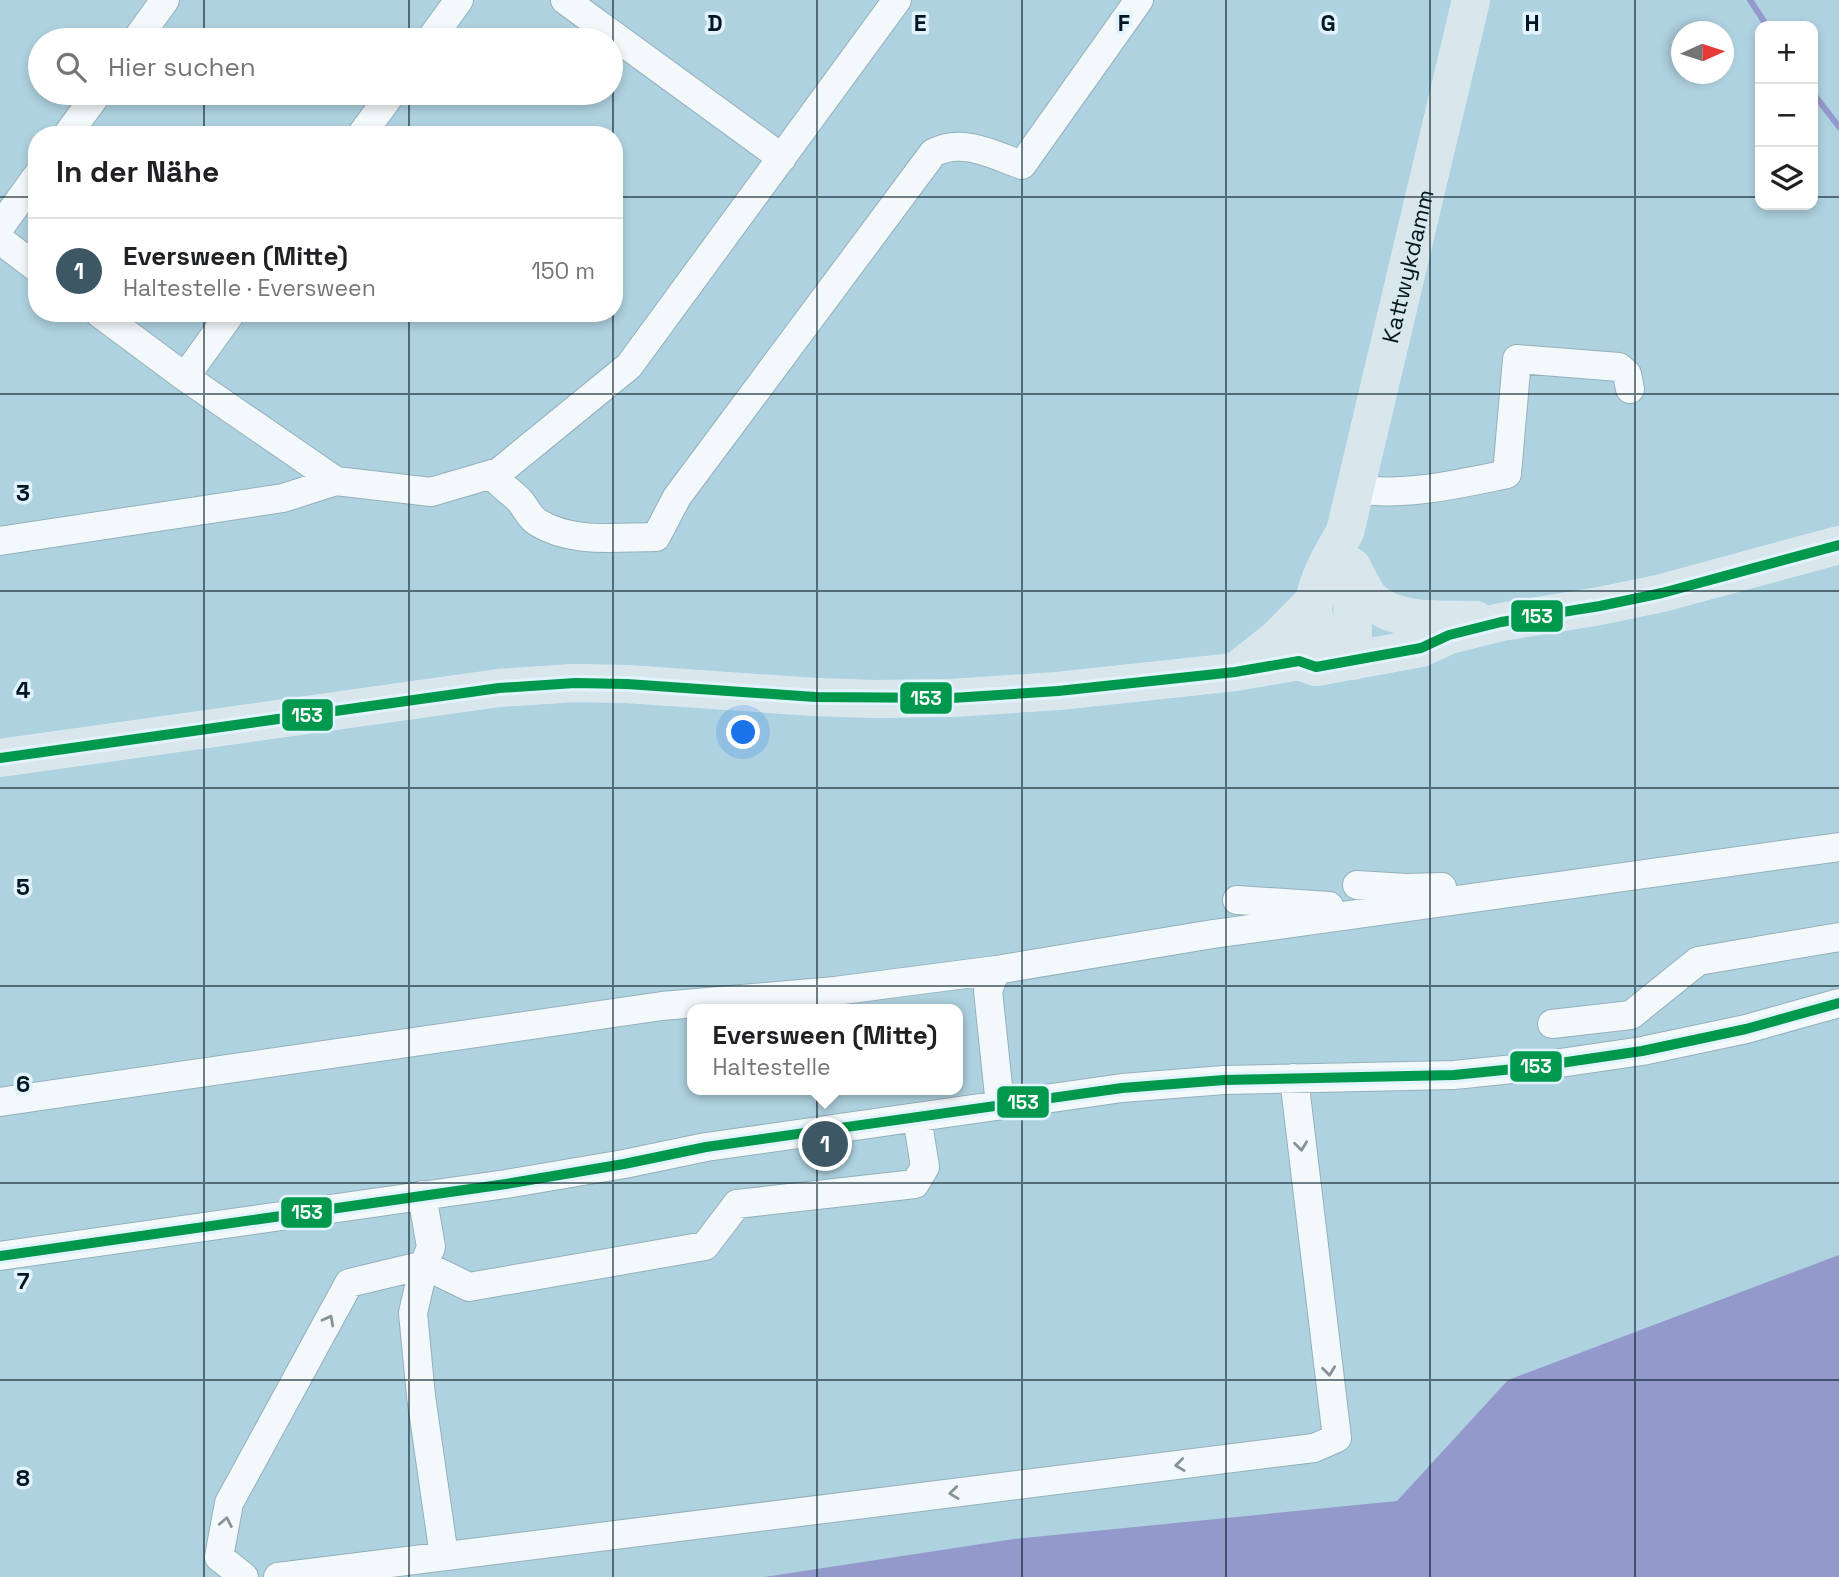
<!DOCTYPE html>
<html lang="de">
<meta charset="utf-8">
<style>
body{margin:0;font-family:"Space Grotesk",sans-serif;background:#f6f6f6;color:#202124}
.controls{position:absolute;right:21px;top:21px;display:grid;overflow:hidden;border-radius:14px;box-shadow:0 4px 10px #0003}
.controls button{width:63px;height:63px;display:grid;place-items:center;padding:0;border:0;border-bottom:2px solid #e0e0e0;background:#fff;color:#202124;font:35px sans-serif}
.compass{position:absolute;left:1671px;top:21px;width:63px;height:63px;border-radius:50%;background:#fff;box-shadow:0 4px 10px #0003;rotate:87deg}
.you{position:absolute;left:744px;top:733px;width:24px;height:24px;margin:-18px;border:5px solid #fff;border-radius:50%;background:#1a73e8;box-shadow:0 0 0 10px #1a73e833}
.badge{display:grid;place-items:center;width:46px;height:46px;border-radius:50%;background:#3d5864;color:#fff;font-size:23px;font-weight:700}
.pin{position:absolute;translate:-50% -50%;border:4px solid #fff;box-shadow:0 2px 7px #0006}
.popup{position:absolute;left:687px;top:1004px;width:276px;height:91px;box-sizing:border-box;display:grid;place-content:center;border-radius:14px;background:#fff;filter:drop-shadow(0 2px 5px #0005);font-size:23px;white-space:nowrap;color:#757577}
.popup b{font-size:26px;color:#202124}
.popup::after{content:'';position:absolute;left:50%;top:100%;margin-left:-14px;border:14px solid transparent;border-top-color:#fff}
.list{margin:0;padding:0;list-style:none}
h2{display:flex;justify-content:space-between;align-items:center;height:91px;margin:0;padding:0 28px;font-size:30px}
h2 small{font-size:23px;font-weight:400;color:#757577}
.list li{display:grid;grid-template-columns:46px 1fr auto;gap:21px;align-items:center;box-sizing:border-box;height:105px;padding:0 28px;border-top:2px solid #e0e0e0}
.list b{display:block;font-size:26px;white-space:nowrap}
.list p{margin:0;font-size:23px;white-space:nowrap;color:#757577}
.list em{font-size:23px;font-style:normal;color:#757577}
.icon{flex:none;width:38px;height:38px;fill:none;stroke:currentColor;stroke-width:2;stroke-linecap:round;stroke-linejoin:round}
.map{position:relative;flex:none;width:1839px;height:1577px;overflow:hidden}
.search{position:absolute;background:#fff;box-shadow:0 4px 10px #0003;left:28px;top:28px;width:595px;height:77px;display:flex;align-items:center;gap:18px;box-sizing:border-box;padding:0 24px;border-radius:38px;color:#757577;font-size:26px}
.panel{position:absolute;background:#fff;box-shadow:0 4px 10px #0003;left:28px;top:126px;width:595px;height:196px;border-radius:28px}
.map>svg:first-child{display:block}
.water{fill:#939acb}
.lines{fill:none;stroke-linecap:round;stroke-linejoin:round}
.stream{stroke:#939acb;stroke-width:6}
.minor-casing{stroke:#94b0bc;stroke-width:30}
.major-casing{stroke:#dbebf1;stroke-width:38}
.minor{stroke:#f3f8fa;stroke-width:28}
.major{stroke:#d9e7ed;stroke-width:37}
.bus-1-casing{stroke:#e1f3fc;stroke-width:16}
.bus-1{stroke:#00984c;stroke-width:10}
.oneway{stroke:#869398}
.grid{fill:none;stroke:#001721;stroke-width:2;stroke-opacity:0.55}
.labels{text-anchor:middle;stroke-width:7;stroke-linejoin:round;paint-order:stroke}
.street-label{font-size:23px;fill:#001721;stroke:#e1f3fc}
.grid-label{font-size:23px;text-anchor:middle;font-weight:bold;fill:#001721;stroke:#e1f3fc;stroke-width:7;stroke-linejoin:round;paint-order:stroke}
.line-badge{stroke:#e1f3fc;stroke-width:2.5}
.badge-label{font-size:19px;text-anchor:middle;font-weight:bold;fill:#fff}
</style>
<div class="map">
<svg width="1839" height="1577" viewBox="0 0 1839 1577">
<rect width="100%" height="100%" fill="#afd2e0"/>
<path class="water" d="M1839,1255V1577H764L1014,1539L1397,1501L1508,1380Z"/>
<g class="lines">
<path class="stream" d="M1750,0L1767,26
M1813,93L1839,127"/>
<defs>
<path id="minor" d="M565,0L782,158
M136,40L165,0
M430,40L459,0
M67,135L98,93
M361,135L392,93
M0,227L37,176
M0,240L37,268
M99,313L185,377L336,481
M185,377L231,313
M492,474C500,486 511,491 520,501C526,508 529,517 537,522C572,544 616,537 656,537L677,497L933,153C962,137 994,155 1022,165L1139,0
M1355,489C1404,497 1459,484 1507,474L1517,359L1619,367L1627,374L1630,389
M0,541L283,498L336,481L431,492L499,472L629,366L897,0
M1357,885L1406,888L1442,887
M1237,900L1329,906
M1552,1024L1631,1015L1698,961L1839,937
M0,1102L662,1006L835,991L996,970
M1000,1105L988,991L996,970L1213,934L1839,847
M0,1256L506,1184L624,1164L706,1147L1122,1088L1224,1080L1454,1075L1533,1067L1642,1051L1746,1029L1839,1003
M444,1556L421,1396L413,1313L424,1265L469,1287L705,1246L737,1204L915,1184L925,1167L917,1117
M244,1577L219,1557L229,1503L349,1283L424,1265L431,1247L422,1195
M278,1577L1314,1448L1337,1438L1294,1078"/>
<g id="major">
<path d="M1352,567C1358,578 1363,592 1372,601C1398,624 1444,619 1476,620"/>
<path d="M1352,567L1353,661"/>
<path id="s1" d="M1323,666L1313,611C1315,582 1331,556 1345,532L1471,0"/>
<path d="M1239,669L1277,639L1313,602"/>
<path d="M0,758L499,688L575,683L627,684L815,697L876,699L952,698L1058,691L1235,672L1299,661L1316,667L1421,648L1449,635L1501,622L1600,606L1662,593L1839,545"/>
</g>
</defs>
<use href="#minor" class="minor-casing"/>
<use href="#major" class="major-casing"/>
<use href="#minor" class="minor"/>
<use href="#major" class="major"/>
<defs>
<path id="bus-1" d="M0,758L499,688L575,683L627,684L815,697L952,698L1058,691L1235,672L1299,661L1316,667L1421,648L1449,635L1501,622L1600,606L1662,593L1839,545
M0,1256L506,1184L624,1164L706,1147L1122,1088L1224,1080L1454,1075L1533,1067L1642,1051L1746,1029L1839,1003"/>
</defs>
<use href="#bus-1" class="bus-1-casing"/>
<use href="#bus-1" class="bus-1"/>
</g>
<defs><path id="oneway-chevron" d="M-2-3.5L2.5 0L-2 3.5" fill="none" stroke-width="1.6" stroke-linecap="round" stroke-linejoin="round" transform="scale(1.75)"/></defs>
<g class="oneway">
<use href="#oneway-chevron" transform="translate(1301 1146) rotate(83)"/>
<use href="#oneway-chevron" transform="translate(329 1320) rotate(-62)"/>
<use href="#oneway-chevron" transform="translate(1329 1371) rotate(83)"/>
<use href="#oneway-chevron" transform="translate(1180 1465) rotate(173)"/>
<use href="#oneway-chevron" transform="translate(954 1493) rotate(173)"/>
<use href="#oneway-chevron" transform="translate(226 1522) rotate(-79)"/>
</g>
<path class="grid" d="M204,0V40M409,0V40M613,0V135M817,0V1577M1022,0V1577M1226,0V1577M1430,0V1577M1635,0V1577M204,93V135M409,93V135M0,197H37M614,197H1760M1813,197H1839M204,313V1577M409,313V1577M613,313V1577M0,394H1839M0,591H1839M0,788H1839M0,986H1839M0,1183H1839M0,1380H1839"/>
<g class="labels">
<g class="street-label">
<text dy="8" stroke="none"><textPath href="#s1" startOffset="415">Kattwykdamm</textPath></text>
</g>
</g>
<g class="grid-label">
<text x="715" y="31">D</text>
<text x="920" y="31">E</text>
<text x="1124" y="31">F</text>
<text x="1328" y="31">G</text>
<text x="1532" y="31">H</text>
<text x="23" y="501">3</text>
<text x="23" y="698">4</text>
<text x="23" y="895">5</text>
<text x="23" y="1092">6</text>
<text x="23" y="1289">7</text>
<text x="23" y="1486">8</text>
</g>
<g class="line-badge">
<rect x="1510" y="599" width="54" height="34" rx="7" fill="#00984c"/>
<rect x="899" y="681" width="54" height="34" rx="7" fill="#00984c"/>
<rect x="281" y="698" width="53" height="34" rx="7" fill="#00984c"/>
<rect x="1509" y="1050" width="54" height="33" rx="7" fill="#00984c"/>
<rect x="996" y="1085" width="54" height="34" rx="7" fill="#00984c"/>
<rect x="280" y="1196" width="53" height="33" rx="7" fill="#00984c"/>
</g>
<g class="badge-label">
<text x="1537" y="623">153</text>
<text x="926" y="705">153</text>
<text x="307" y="722">153</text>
<text x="1536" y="1073">153</text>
<text x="1023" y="1109">153</text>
<text x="307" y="1219">153</text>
</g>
</svg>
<div class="controls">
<button>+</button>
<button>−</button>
<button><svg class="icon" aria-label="layers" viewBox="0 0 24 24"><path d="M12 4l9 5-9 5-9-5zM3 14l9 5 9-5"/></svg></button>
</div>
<svg class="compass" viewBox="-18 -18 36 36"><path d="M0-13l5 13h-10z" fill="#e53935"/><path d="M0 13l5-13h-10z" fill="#757577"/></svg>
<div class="you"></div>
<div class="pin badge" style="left:825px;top:1144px">1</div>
<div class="popup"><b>Eversween (Mitte)</b>Haltestelle</div>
<div class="search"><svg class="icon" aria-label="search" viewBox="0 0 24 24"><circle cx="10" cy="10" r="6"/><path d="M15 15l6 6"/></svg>Hier suchen</div>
<section class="panel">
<h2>In der Nähe<small></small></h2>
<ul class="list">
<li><span class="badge">1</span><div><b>Eversween (Mitte)</b><p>Haltestelle · Eversween</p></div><em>150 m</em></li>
</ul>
</section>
</div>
